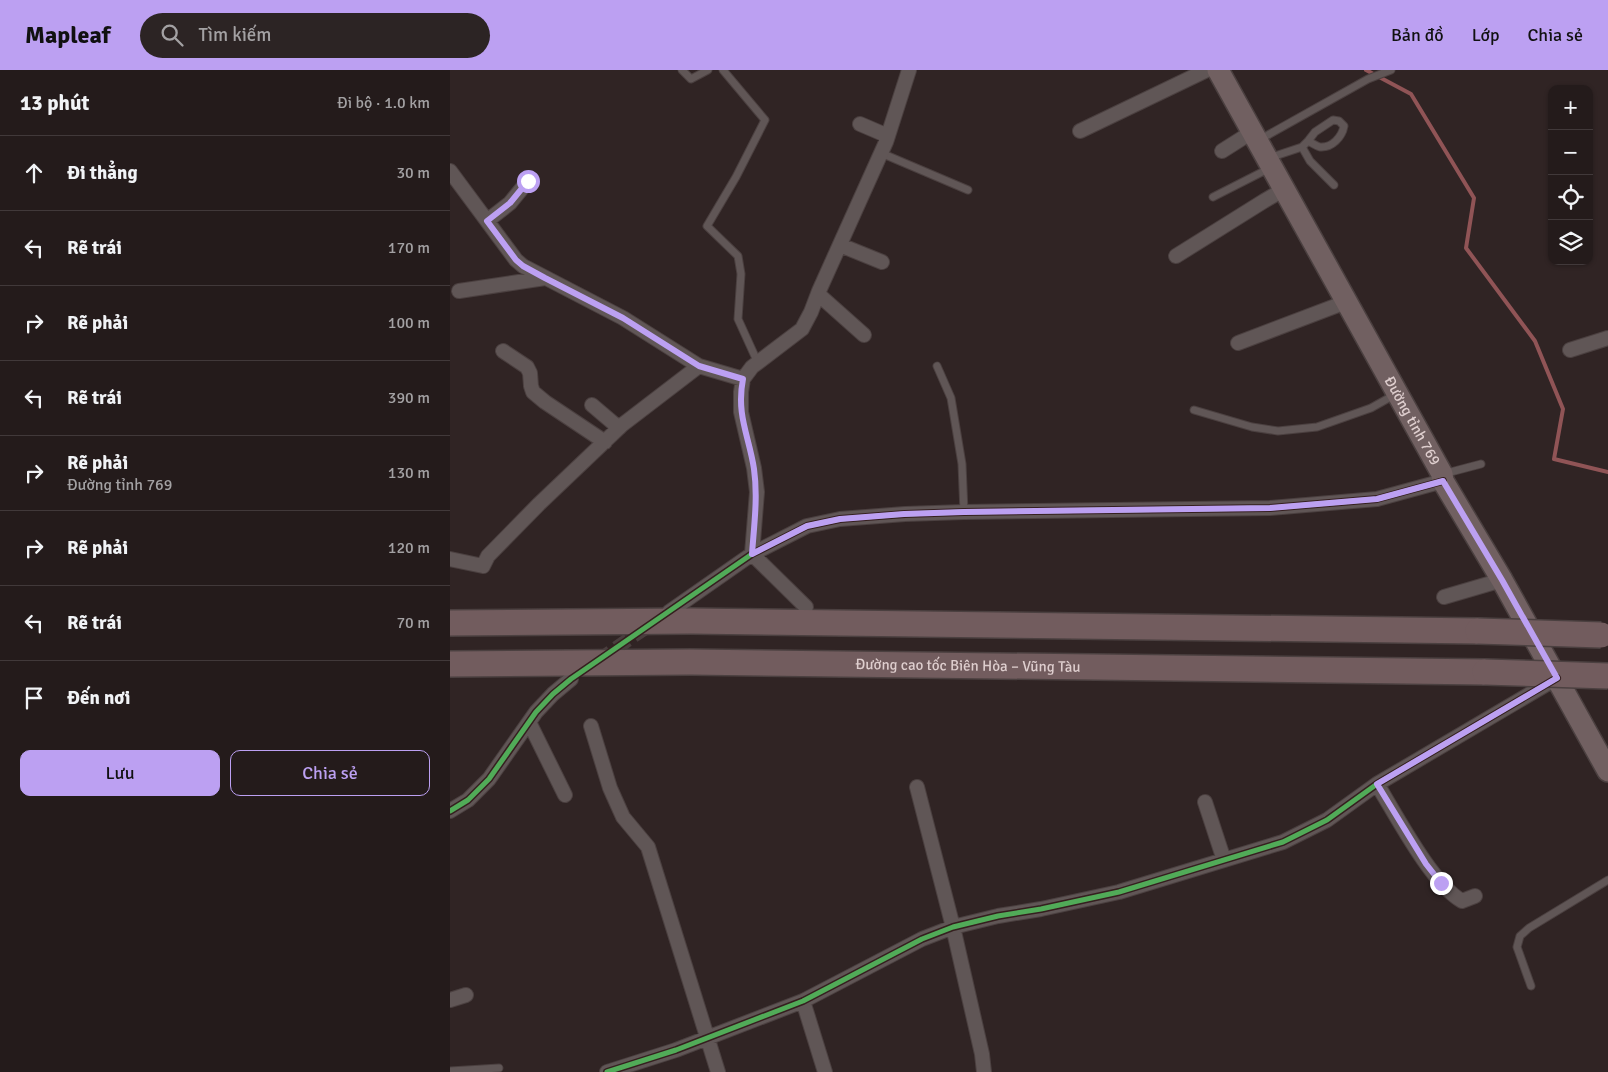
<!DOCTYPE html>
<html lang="vi">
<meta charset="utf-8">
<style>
body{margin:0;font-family:Signika,sans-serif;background:#2c2424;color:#f1f3f6}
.controls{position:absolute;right:15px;top:15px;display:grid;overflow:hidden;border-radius:10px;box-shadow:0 1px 4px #0004}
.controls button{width:45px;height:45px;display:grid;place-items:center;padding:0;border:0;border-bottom:1px solid #41393a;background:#241b1b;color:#f1f3f6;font:25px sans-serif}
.stop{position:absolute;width:15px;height:15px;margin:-11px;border:4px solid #bca0f2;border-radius:50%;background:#fff}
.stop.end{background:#bca0f2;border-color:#fff;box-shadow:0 1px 5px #0008}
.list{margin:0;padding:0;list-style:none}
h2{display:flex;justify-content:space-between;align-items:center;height:65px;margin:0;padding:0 20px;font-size:21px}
h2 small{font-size:16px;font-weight:400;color:#a3a1a3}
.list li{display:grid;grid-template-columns:32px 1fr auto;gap:15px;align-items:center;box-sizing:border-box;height:75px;padding:0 20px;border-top:1px solid #41393a}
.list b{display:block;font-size:19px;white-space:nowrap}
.list p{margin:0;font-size:16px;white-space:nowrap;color:#a3a1a3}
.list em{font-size:16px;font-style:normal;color:#a3a1a3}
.actions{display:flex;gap:10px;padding:15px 20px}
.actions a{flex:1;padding:11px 0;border:1px solid #bca0f2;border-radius:10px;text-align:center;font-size:18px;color:#bca0f2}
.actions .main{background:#bca0f2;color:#111}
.icon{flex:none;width:28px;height:28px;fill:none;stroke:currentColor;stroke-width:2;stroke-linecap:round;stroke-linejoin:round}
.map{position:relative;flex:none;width:1158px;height:1002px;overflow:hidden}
header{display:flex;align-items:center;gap:30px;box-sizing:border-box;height:70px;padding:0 25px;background:#bca0f2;color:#111}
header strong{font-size:24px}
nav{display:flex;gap:28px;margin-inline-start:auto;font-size:18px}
.search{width:350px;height:45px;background:#2c2424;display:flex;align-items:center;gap:12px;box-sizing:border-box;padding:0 18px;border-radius:28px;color:#a3a1a3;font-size:19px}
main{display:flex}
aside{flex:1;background:#241b1b}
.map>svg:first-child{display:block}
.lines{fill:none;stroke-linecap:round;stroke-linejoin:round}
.stream{stroke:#905456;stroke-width:4}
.street-tunnel{stroke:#4a3e3e;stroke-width:14;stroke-dasharray:14 7;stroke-linecap:butt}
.lane-casing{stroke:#4b4040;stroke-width:9}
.street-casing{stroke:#4b4040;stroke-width:16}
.primary-casing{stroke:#4b4040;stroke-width:24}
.highway-casing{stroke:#4b4040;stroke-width:28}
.lane{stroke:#605656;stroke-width:7}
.street{stroke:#605656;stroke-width:14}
.primary{stroke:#716061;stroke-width:21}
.highway{stroke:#725c5e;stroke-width:25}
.highway-bridge-casing{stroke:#4b4040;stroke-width:28;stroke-linecap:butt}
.highway-bridge{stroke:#725c5e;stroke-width:25}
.cycleway-casing{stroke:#351f1f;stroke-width:8}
.cycleway{stroke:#51ab58;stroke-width:5}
.route{stroke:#bca0f2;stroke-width:6}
.labels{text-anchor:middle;stroke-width:5;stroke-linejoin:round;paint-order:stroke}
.street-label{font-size:15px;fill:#decece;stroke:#351f1f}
</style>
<header>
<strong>Mapleaf</strong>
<div class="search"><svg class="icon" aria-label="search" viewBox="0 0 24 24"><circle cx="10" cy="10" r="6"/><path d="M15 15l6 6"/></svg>Tìm kiếm</div>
<nav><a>Bản đồ</a><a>Lớp</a><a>Chia sẻ</a></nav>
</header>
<main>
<aside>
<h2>13 phút<small>Đi bộ · 1.0 km</small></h2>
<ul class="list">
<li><svg class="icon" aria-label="ahead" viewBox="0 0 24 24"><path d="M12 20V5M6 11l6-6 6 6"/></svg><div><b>Đi thẳng</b></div><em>30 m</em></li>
<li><svg class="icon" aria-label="left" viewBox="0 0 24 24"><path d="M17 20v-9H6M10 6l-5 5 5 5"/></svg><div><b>Rẽ trái</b></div><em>170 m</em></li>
<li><svg class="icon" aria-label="right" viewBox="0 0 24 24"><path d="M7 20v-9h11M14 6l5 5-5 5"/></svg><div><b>Rẽ phải</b></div><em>100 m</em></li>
<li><svg class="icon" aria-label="left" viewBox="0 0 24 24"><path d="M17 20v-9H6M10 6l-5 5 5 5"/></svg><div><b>Rẽ trái</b></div><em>390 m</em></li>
<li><svg class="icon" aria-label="right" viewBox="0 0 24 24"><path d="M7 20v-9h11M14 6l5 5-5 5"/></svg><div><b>Rẽ phải</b><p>Đường tỉnh 769</p></div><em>130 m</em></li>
<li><svg class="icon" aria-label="right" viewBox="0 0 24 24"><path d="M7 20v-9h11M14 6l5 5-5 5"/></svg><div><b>Rẽ phải</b></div><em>120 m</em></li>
<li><svg class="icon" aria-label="left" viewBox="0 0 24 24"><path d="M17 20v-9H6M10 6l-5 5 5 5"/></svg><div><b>Rẽ trái</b></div><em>70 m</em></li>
<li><svg class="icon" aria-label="arrive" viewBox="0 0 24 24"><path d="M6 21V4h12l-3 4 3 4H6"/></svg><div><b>Đến nơi</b></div></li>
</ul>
<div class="actions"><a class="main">Lưu</a><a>Chia sẻ</a></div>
</aside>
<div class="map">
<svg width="1158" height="1002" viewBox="0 0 1158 1002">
<rect width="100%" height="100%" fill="#302424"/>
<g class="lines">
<path class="stream" d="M916,0L961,24L1024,128L1016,178L1085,271L1113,339L1104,389L1158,402"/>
<path class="street-tunnel" d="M149,590L201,554"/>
<defs>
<path id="lane" d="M232,0L241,9L258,0
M273,0L315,50L286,107L257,156L288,186L291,204L288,249L308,293
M809,70L918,9L941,0
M852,77L860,91L884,115
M431,83L518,120
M819,88L852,77L858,71L865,62L883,50L889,51L894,56C892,67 882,78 870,77C866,76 862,73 858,71
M763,127L820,98
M487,296L501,328L512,394L514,442
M744,340L802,357L828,361L867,357L921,338L946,324
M993,404L1031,394
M1081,916L1067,877L1070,866L1079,858L1158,810
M0,1001L49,998"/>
<path id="street" d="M410,54L438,66
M630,61L757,0
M772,81L802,62
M0,101L66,190L73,196L173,248L249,296L293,309
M37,151L60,133L78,111
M390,175L432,192
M726,186L814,131L833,120
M9,221L95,208
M368,224L414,265
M788,273L896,232
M1120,280L1158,268
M53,281L77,297L80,303L81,316L83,322L95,332L155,372
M142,335L169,358
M0,489L33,496L38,486L89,434L172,355L249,296
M994,527L1052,510
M356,537L302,484L307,422L304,398L291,342V322L293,309L302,297L352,259L361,242L369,221L436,72L459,0
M219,542L302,484L357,456L390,449L455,444L514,442L820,438L927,429L993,411
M79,652L115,725
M141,656L160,718L173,747L198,777L268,1002
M927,714C946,745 982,814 1012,831L1025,826
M467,717L503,857L532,984L534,1002
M755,732L774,790
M0,741L18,730L39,709L86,642L103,624L121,609
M0,930L16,925
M353,931L375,1002
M157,1002L226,980L353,931L472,869L503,857L548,846L591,839L669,822L833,772L877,750L927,714L1107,608"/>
<g id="primary">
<path id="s1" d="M768,0L992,404L993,411L1052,510L1158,701"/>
</g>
<g id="highway">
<path d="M0,553L241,551L1028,561"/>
<path id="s2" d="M0,594L240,592L1035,602"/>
</g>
</defs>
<use href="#lane" class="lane-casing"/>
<use href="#street" class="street-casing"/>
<use href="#primary" class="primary-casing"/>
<use href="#highway" class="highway-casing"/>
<use href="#lane" class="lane"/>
<use href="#street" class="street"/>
<use href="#primary" class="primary"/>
<use href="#highway" class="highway"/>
<defs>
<path id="highway-bridge" d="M1028,561L1151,565
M1035,602L1158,606"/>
</defs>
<use href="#highway-bridge" class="highway-bridge-casing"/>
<use href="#highway-bridge" class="highway-bridge"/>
<defs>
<path id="cycleway" d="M0,741L18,730L39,709L86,642L103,624L121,609L302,484L357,456L390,449L455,444L514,442L820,438L927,429L993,411
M157,1002L226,980L353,931L472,869L503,857L548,846L591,839L669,822L833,772L877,750L927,714L1107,608"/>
</defs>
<use href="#cycleway" class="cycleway-casing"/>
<use href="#cycleway" class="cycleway"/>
</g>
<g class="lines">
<path class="route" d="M78,111L60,133L37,151L66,190L73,196L95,208L173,248L249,296L293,309C286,345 299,366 304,399C308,427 304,456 302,484L357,456L390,449L454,444L514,442L820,438L927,429L993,411L1052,510L1107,608L927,714L976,794L991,813"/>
</g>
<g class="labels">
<g class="street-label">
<text dy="5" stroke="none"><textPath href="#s1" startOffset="401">Đường tỉnh 769</textPath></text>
<text dy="5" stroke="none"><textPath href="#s2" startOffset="518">Đường cao tốc Biên Hòa – Vũng Tàu</textPath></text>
</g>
</g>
</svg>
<div class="controls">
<button>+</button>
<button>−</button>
<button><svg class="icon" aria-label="locate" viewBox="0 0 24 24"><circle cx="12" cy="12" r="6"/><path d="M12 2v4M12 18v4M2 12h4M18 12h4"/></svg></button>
<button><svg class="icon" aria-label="layers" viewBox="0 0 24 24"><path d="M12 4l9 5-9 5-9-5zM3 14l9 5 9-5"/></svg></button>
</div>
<div class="stop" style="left:78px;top:111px"></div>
<div class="stop end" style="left:991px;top:813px"></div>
</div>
</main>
